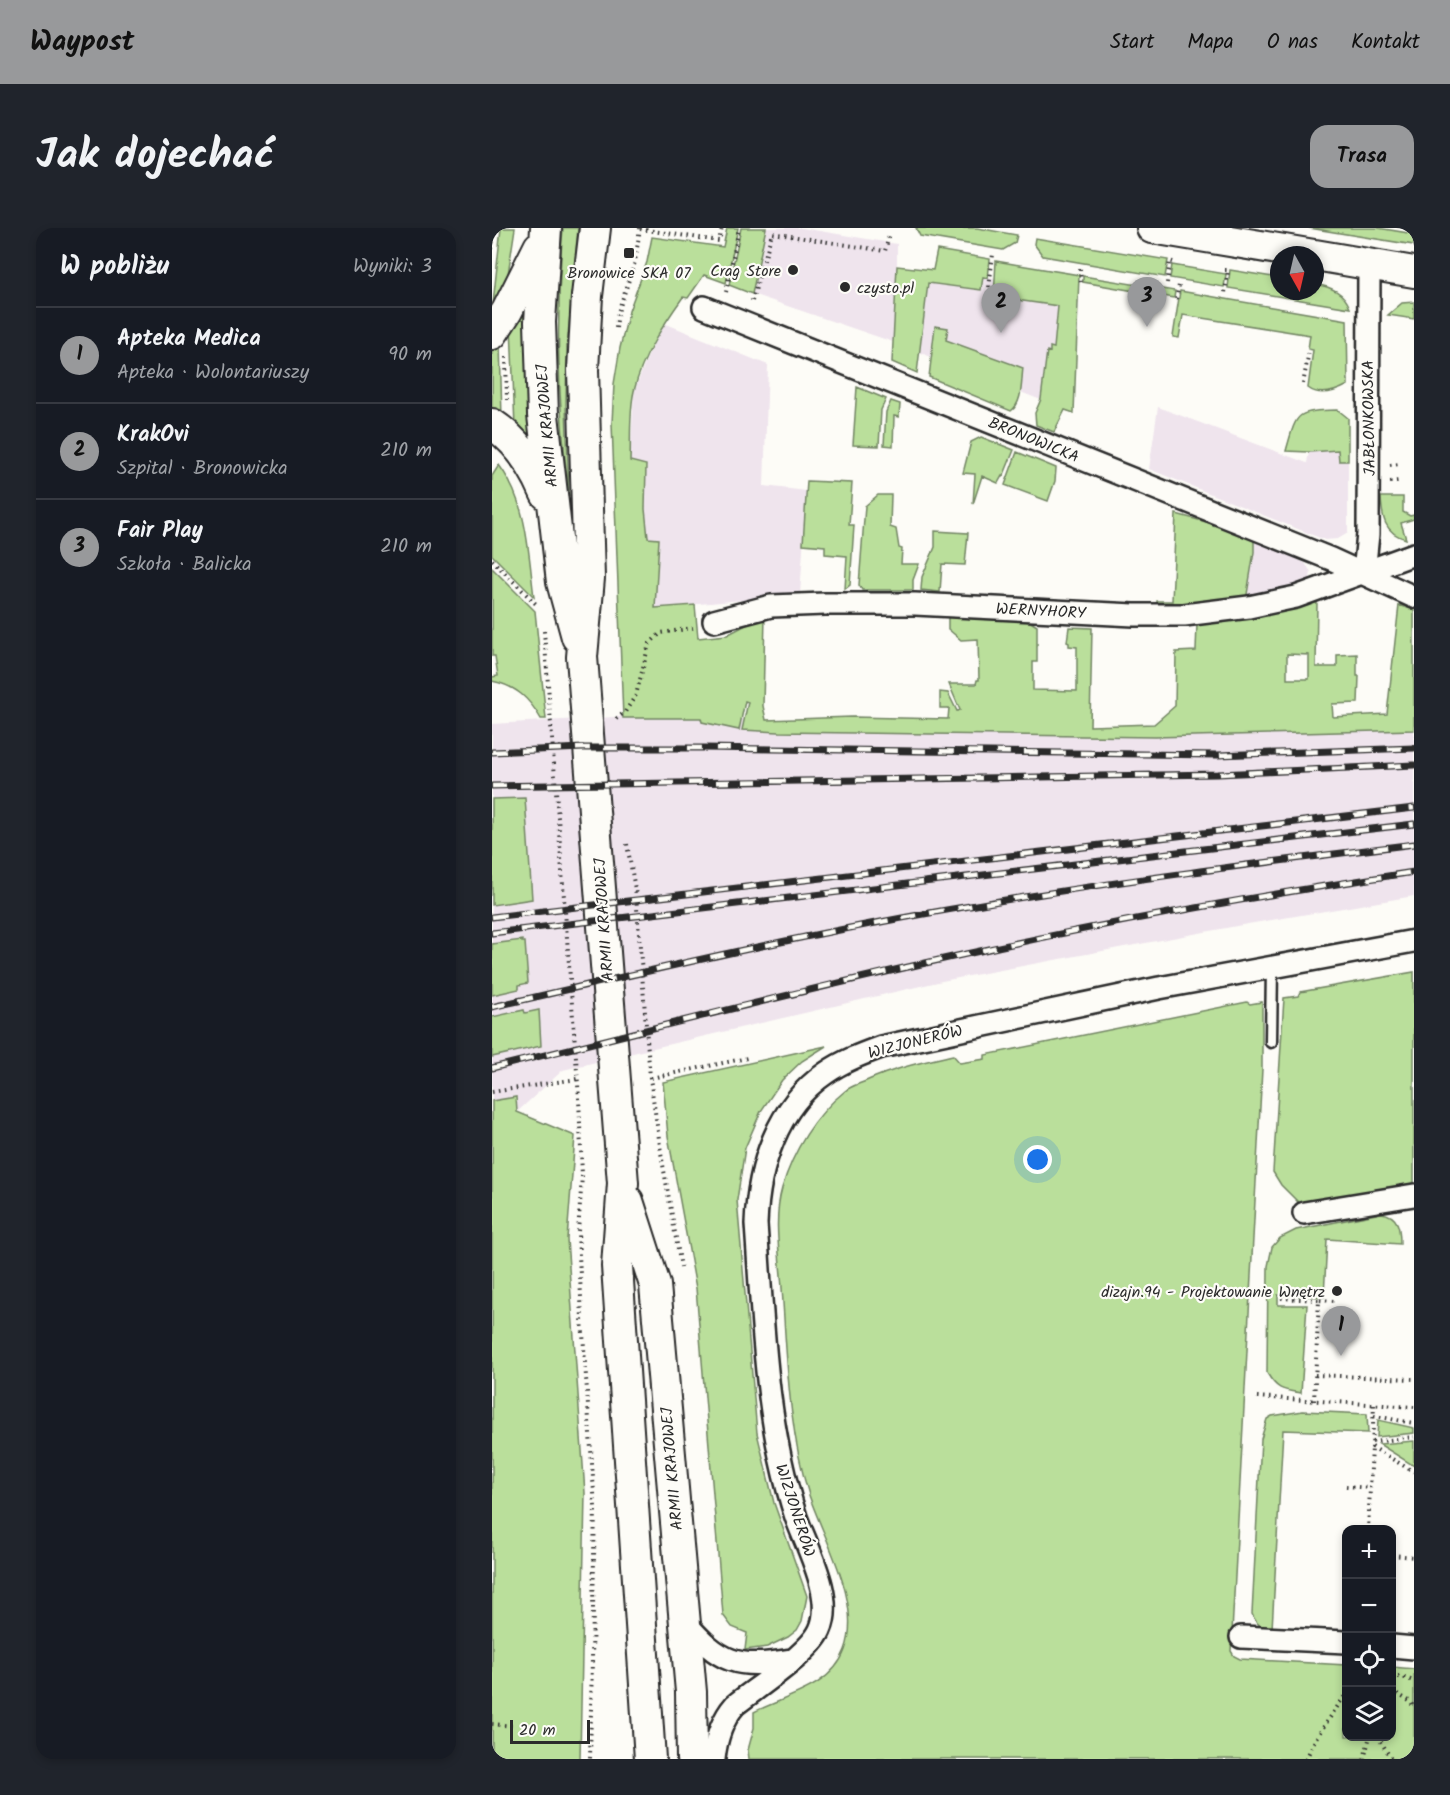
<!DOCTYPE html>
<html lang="pl">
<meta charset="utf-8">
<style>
body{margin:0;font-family:Kalam,sans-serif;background:#20242c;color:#f1f3f6}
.controls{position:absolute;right:18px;bottom:18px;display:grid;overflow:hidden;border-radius:12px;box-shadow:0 3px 9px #0003}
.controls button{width:54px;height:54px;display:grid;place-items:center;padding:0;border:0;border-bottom:2px solid #363941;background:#171b24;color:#f1f3f6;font:30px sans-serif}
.compass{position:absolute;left:778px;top:18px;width:54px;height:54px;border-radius:50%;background:#171b24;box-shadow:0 3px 9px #0003;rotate:172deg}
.scale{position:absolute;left:18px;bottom:15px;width:80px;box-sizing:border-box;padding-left:6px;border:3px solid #2b2b2b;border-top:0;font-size:16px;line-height:21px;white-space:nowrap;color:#2b2b2b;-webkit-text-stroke:4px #fdfcf7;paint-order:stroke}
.you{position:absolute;left:546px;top:932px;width:21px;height:21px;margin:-15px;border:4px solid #fff;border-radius:50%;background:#1a73e8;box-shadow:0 0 0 9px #1a73e833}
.badge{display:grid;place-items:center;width:39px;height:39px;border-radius:50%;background:#98999b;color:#111;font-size:20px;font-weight:700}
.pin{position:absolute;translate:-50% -50px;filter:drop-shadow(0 2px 3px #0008)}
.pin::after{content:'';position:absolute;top:32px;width:21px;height:18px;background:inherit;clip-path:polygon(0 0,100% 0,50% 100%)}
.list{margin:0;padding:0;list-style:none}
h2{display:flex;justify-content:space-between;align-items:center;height:78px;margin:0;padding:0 24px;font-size:26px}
h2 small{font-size:20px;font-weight:400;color:#9ea1a6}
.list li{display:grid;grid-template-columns:39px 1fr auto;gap:18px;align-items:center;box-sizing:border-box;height:96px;padding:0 24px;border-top:2px solid #363941}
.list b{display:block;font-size:22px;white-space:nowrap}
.list p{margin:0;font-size:20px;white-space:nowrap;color:#9ea1a6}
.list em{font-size:20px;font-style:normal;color:#9ea1a6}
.icon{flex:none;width:33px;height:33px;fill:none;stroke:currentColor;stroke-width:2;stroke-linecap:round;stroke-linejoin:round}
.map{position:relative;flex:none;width:922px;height:1531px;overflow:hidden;border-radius:18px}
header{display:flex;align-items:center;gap:36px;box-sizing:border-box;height:84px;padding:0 30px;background:#98999b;color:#111}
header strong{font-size:28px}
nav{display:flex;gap:33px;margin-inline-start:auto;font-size:21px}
.intro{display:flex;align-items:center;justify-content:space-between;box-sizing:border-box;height:144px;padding:0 36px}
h1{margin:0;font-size:42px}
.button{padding:15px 27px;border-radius:18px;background:#98999b;color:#111;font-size:21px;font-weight:700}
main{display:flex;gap:36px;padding:0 36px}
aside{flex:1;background:#171b24;border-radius:18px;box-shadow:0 3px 9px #0003}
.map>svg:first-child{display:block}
.built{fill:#efe4ed}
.green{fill:#badf9b;stroke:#728563;stroke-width:1.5;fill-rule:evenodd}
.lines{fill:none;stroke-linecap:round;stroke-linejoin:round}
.lane-casing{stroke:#2b2b2b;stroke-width:15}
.street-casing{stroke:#2b2b2b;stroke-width:26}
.secondary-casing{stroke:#2b2b2b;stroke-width:34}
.path{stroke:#2b2b2b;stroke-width:4;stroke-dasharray:1.5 4.5;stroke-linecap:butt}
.lane{stroke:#fdfcf7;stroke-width:10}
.street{stroke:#fdfcf7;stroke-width:21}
.secondary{stroke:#fdfcf7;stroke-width:30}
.rail-casing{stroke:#2b2b2b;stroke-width:7}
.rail{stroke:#fdfcf7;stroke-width:4.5;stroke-dasharray:14;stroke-linecap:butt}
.poi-dot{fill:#2b2b2b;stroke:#fdfcf7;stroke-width:2}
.labels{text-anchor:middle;stroke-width:4.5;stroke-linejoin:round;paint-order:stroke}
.poi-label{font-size:16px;fill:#2b2b2b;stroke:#fdfcf7;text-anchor:end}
.street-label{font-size:16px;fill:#2b2b2b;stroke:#fdfcf7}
</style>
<header>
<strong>Waypost</strong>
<nav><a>Start</a><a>Mapa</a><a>O nas</a><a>Kontakt</a></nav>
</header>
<div class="intro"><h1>Jak dojechać</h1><a class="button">Trasa</a></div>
<main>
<aside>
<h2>W pobliżu<small>Wyniki: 3</small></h2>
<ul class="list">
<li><span class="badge">1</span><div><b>Apteka Medica</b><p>Apteka · Wolontariuszy</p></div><em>90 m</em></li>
<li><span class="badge">2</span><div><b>KrakOvi</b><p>Szpital · Bronowicka</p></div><em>210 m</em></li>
<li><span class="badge">3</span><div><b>Fair Play</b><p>Szkoła · Balicka</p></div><em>210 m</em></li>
</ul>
</aside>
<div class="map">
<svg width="922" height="1531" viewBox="0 0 922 1531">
<rect width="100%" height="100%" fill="#fdfcf7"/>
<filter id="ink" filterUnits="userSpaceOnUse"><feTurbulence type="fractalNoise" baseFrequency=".0167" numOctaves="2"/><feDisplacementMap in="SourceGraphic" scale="12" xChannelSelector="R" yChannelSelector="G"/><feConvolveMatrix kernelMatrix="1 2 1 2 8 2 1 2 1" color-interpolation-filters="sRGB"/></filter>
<g filter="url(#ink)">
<path class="built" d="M274,0H310L405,16V38L587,60L582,185L401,114L260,66Z
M172,95L276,137L272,258L315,263L308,367L163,380L153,281L154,237L138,233L142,164L155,130Z
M666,179L815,235L817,224L846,222L847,232L856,233V305L846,311L833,312L657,241Z
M762,310L813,335L819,344L817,356L754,372L762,324Z
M814,477L841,489L922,485V668L750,697L450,753L170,818L71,842L25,884L0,888V496L175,486L274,492L360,489L598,492V498L662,496L681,479Z"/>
<path class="green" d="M9,0H23L16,46L2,81L1,76Z
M71,0H86L75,118L74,177L77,268C66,176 63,93 71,0Z
M235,0H246L234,55L212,47L196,70L191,69C171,97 150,129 142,163C137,184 139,211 138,233L154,237L153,281L156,310L167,311L163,380L203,377L206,410L235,407L273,387L271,478L274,492L360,489L456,491L457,480H448V464L456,465L465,483L468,482L457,456H484L485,452H487L486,411L469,412L456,401V385L529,388L545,398V434H541V462L585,463V419L577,418V415L575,414L577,399L600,400L598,498L662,496L683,478L684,424L704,423L705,396L754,388L825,374L824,439H845V427L865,426V448H867L866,475L840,476L841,489L895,486L907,377L922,382V502L663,509L287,504L250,502L256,474L253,473L247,502L210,494L209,490H131L120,195L122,156L128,120L137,83L155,34L160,9L231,19ZM795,426L817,427V451H795Z
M249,0H274L260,66L237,57Z
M424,0H485L525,7L523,15L511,22L428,8Z
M817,0H886L922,6V17Z
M543,10L676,32L673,49L551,28L542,16Z
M445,22L498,31L496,50L491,49L489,62L436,55L425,145L400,134L405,38L441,42Z
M504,33L587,47L582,185L573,182L562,204L544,197L543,185L549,171L555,123L558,124V119L562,120L566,78L502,69Z
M680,37L734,46L732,59L678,50Z
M738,42L787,50V63H823V56C839,59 852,64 858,80L736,60Z
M591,48L683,63L682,70L591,54Z
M688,63L855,92L856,157C845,163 828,169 816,160L821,122L816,121L818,107L691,87L687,110L681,109Z
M34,68V153L40,217L23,200L19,97Z
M922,74V91L896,87L910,75Z
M443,98L456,100L454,112L531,140C529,154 531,174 519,183L437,149Z
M8,115L10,191L0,184V122Z
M365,159L394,171L389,182L387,218L361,217Z
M399,173L408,176L407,189L402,188L401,218L392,217L394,184Z
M846,182L856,190V233H847L846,222L817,224L794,223C805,183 804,183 846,182Z
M489,209L522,222L511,249L510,248L506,255L490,248L481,276L483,246L471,245L479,214Z
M525,224L564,240L563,253L556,273L513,257Z
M7,237C36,276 36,323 42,369L0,327V248Z
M315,253L360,255L357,297H362L358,357L353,361L355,328L333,326V318L311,316Z
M386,267H399L398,299L404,301L407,320L410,321L409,336H427L421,352V362H370L367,357L373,278Z
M889,269H911V284L918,288L922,287V291L909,295L914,311C892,305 890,289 889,269Z
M684,286L733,299L762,310V324L754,372L665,381V373H680Z
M443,303L476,305L473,337L450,336L448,364L429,362L430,349L443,319Z
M0,340L43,383L54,491H49C37,470 24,458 0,453V449L6,448L3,428H0Z
M33,570L40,671L0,677V571Z
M30,712V714H33L36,755L27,757V761L0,767V716Z
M922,744V955L807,975L789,957L781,944L792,770L806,768L808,764Z
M755,774L758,776L770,774V841L739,1423L742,1428L748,1431L854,1437V1508H900V1439L922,1441V1531H257L256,1522L262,1500V1484C294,1468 339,1460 353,1422C371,1375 332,1312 317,1267C296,1201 295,1128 290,1060C288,1028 281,991 290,960C301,923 323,887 353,863C359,858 367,856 374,853C402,840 431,834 461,827L468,835L493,831V827Z
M32,782L33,785L47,782L49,818L0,829V789Z
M334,818L310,833L290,852L269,883L253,920L245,972L265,1205L282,1275L315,1368L310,1393L305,1402L296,1409L275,1419L253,1422L255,1405L240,1399L231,1387L204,1060L176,908L171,854Z
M24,869L25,884L83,908L75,1011L93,1265L88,1531H0V873Z
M889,985C907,987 908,1001 908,1016L835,1011L832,1069L786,1067V1077H815L809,1165C790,1162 785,1162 775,1145L776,1038L780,1019L788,1010L804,1002Z
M811,1183L875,1186L876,1205L791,1202L780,1401C768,1399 765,1397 760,1386L769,1211L775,1191L780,1188Z
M886,1192L922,1200V1205L885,1209Z
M922,1213V1238L887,1216Z"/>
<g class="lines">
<defs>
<path id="lane" d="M779,814L780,738"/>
<path id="street" d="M212,79L839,331L922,369
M872,345L876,306L877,36
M222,393L279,378L333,376H423L642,387H692L757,379L804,369L922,326
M812,985L922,967
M192,1393C228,1435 244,1441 299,1432
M749,1409L854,1414
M900,1418L922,1420
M222,1531C224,1511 229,1493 243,1477C264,1460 318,1425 328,1402C343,1370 315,1320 304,1289C273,1194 271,1094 264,996C266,939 285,878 334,845C351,833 370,826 389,819L667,760L922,713"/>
<path id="secondary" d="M54,0L48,94L51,187L70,354L85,409
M103,0L95,68L91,142L97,350L90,429L131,955L125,1038L158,1531
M660,0L822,27
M823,27L922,44
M0,106L15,83L47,19
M0,196C26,213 42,238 54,266
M136,973L163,1057L199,1464L200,1531"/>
</defs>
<use href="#lane" class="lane-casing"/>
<use href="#street" class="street-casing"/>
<use href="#secondary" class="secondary-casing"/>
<path class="path" d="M148,1L227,13L230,0
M0,21L2,0
M588,41L589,54
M733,42H736L733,65
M675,55L678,33L681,34
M234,64L247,0
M684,71L687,57
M260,73L280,5L393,23L397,8
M495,77L501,26
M124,100L126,84L143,34L148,0
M14,129L15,172
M811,156L817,123
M898,237L909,236
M898,254L907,253V256
M0,332L46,378
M52,403L87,870L90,948L86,1004L90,1091L103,1279L98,1531
M124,491L133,484L144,467L157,416L169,405L201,400
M135,616L144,667L158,850L170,931L189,1039
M159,850L255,830
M0,864L85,851
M789,1070L827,1072
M823,1147L922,1151
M765,1169L922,1179
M822,1173L827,1072L842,1073
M882,1177L880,1219L922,1244
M882,1188L922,1195
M880,1214L922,1209
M854,1258L878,1260
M876,1302L880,1219
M851,1325H854
M900,1327L922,1329
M900,1449H910L922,1453
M900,1463L919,1474L922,1481
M0,1496L23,1498
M886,1508L899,1531
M814,1531L824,1510L854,1466
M872,1531L878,1508
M917,1531H922"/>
<use href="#lane" class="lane"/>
<use href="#street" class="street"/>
<use href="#secondary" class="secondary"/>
<defs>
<path id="rail" d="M0,524L92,520H211L726,527L922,520
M0,558L726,546L922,537
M0,689L922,580
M0,705L922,596
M0,779C160,742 321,704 484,677C629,652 776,634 922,616
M0,840C163,800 325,758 488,723C632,691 777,666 922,644"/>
</defs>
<use href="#rail" class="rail-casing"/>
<use href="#rail" class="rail"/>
</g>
</g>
<g class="poi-dot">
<rect x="131" y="19" width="12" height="12" rx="3"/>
<circle cx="301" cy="42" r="6"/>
<circle cx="353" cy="59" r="6"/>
<circle cx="845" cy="1063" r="6"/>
</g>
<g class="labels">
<g class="poi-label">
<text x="289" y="48">Crag Store</text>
<text x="137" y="50" text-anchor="middle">Bronowice SKA 07</text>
<text x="365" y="65" text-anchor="start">czysto.pl</text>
<text x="833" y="1069">dizajn.94 - Projektowanie Wnętrz</text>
</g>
<g class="street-label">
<text transform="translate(876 190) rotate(-91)" y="6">JABŁONKOWSKA</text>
<text transform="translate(54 198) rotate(-95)" y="6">ARMII KRAJOWEJ</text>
<text transform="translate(542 211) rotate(22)" y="6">BRONOWICKA</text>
<text transform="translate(549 382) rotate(3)" y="6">WERNYHORY</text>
<text transform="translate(111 692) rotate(-94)" y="6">ARMII KRAJOWEJ</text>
<text transform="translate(423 813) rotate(-14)" y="6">WIZJONERÓW</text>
<text transform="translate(179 1241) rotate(-95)" y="6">ARMII KRAJOWEJ</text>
<text transform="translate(304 1282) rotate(72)" y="6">WIZJONERÓW</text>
</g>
</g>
</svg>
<div class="controls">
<button>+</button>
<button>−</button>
<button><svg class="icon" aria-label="locate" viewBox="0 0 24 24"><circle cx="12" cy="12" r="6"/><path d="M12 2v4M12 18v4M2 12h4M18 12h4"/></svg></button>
<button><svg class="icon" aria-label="layers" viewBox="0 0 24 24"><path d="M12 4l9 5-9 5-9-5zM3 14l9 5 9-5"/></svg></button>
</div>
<svg class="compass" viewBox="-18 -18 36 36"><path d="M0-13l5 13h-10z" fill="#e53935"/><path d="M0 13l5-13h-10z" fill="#9ea1a6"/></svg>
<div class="scale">20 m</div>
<div class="you"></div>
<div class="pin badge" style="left:849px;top:1128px">1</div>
<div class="pin badge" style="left:509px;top:105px">2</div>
<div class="pin badge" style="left:655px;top:99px">3</div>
</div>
</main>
